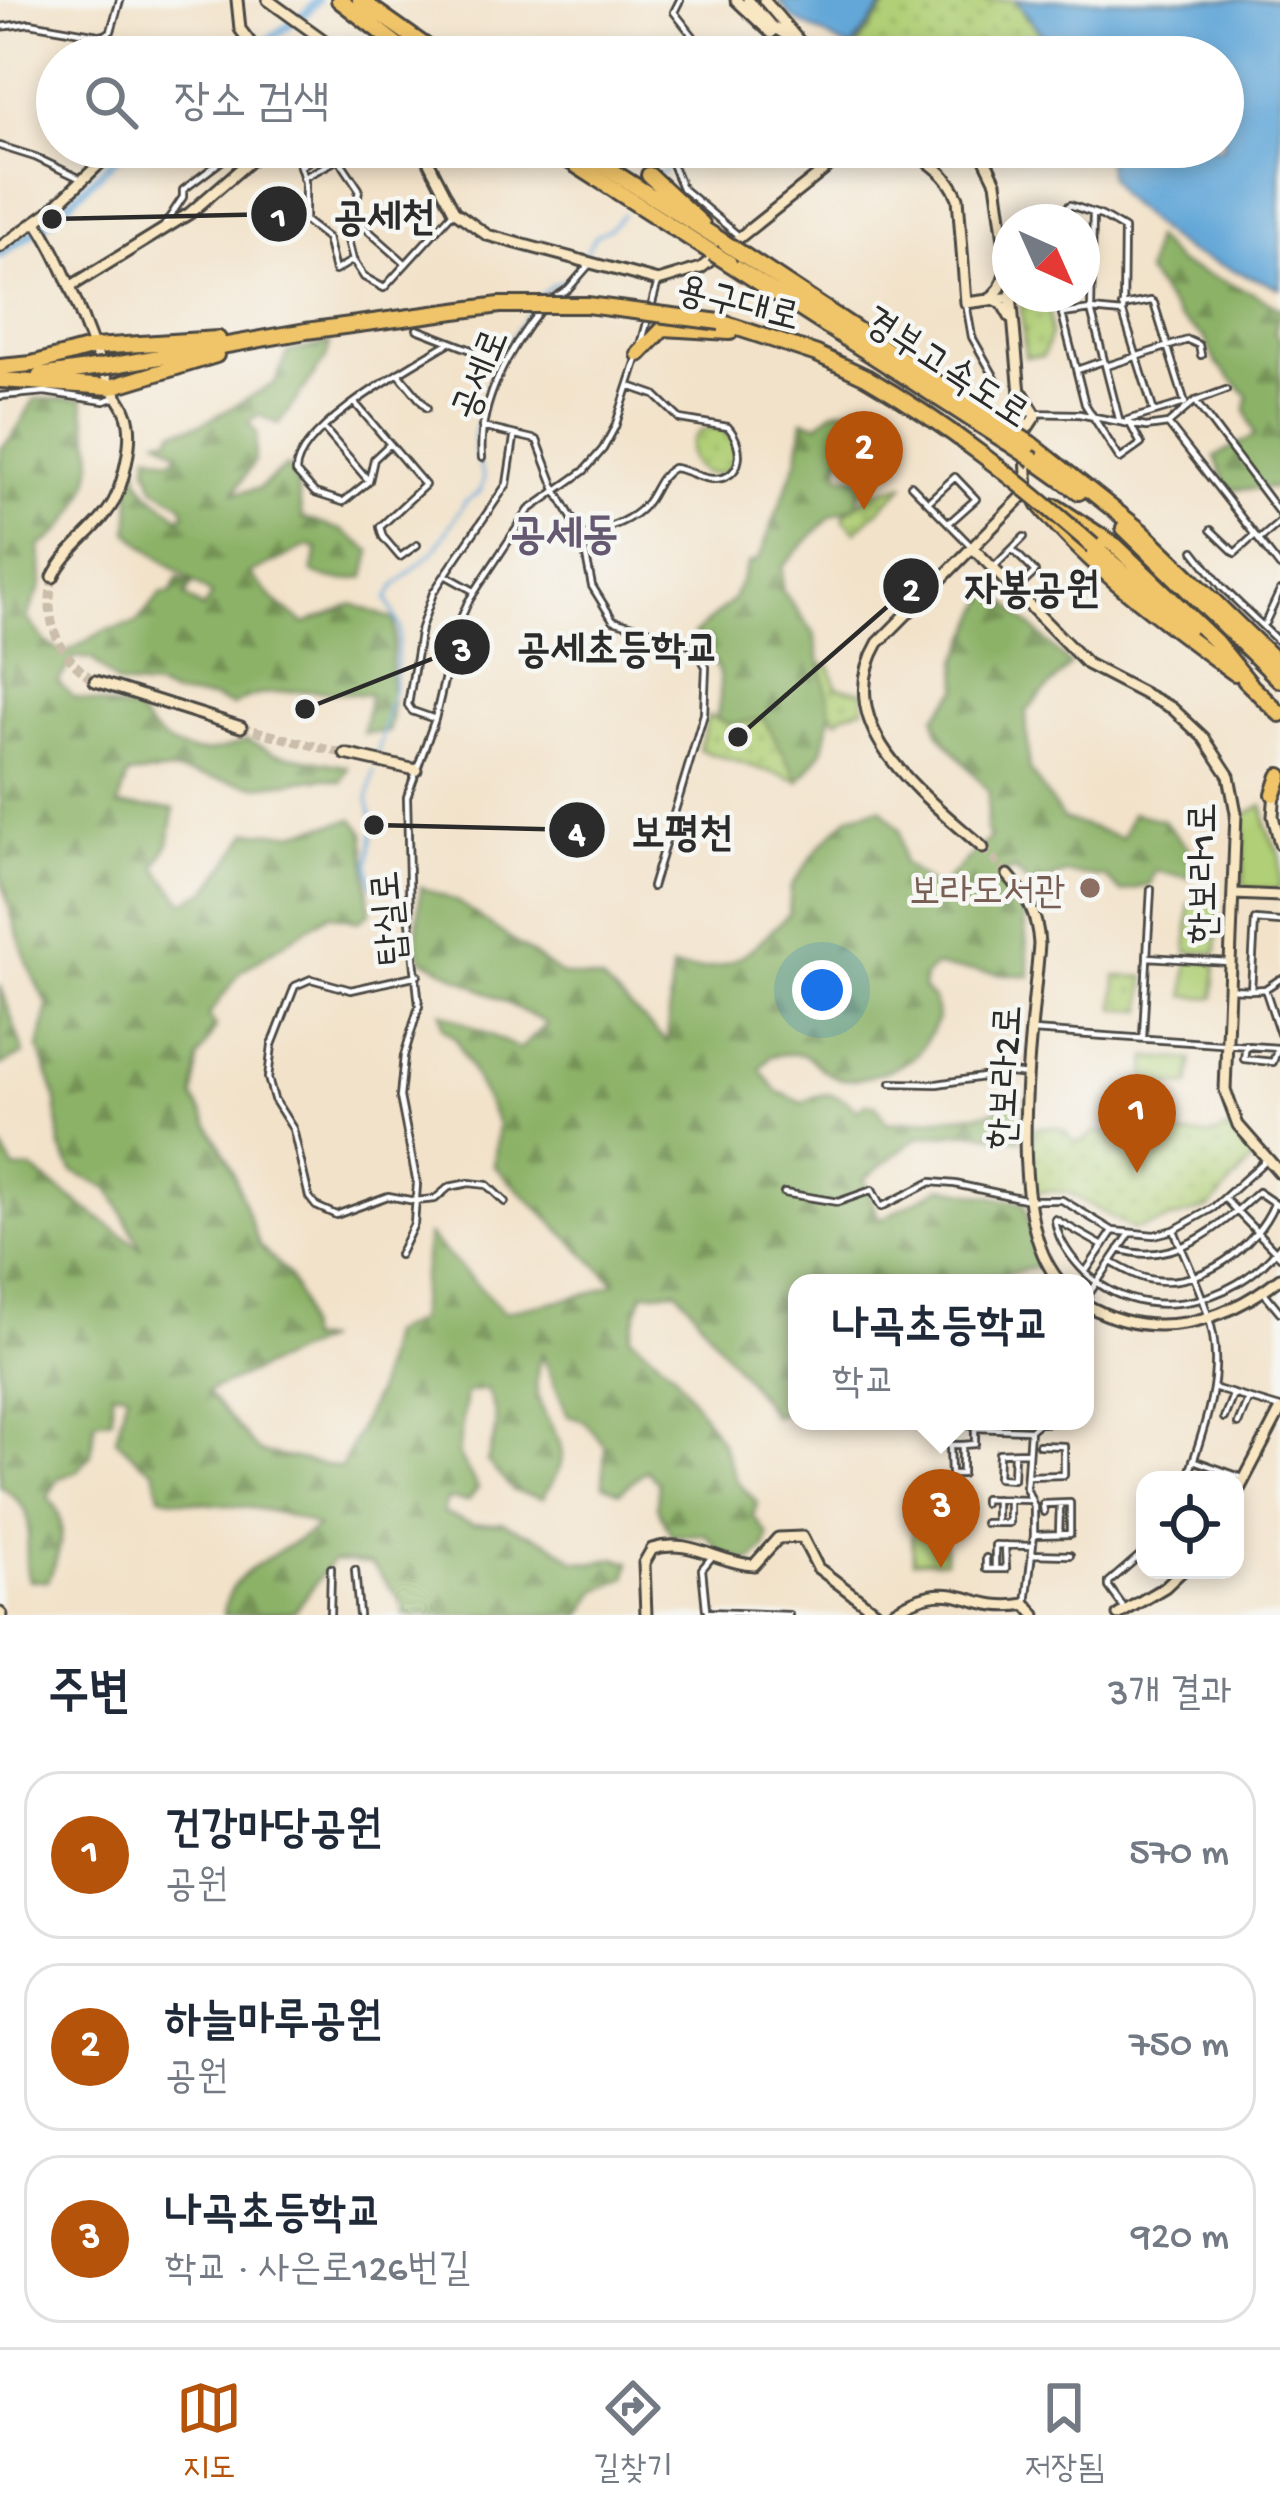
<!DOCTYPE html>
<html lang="ko">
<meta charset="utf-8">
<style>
body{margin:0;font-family:"Gochi Hand","Poor Story",sans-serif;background:#f2f2f3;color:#1f2937}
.controls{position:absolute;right:36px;bottom:36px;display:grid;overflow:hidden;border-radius:24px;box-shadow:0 6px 18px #0003}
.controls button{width:108px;height:108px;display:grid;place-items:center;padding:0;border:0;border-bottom:3px solid #e0e1e3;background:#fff;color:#1f2937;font:60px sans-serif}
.compass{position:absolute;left:992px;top:204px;width:108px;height:108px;border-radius:50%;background:#fff;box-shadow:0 6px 18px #0003;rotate:135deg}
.you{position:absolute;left:822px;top:990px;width:42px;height:42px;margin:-30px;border:9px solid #fff;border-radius:50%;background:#1a73e8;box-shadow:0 0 0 18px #1a73e833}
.badge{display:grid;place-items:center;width:78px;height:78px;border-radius:50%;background:#b45309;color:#fff;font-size:39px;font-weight:700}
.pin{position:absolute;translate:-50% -99px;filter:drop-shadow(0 3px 6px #0008)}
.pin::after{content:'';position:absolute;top:63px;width:42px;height:36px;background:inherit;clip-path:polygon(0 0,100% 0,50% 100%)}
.popup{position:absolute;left:788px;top:1274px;width:306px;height:156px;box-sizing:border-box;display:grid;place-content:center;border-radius:24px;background:#fff;filter:drop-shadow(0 3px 9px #0005);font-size:39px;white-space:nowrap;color:#747a83}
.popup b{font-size:45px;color:#1f2937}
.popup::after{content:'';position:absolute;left:50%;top:100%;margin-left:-24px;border:24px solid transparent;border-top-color:#fff}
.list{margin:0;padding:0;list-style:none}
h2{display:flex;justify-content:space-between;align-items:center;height:156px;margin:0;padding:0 48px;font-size:51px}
h2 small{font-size:39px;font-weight:400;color:#747a83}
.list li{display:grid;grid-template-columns:78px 1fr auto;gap:36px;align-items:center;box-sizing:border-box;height:168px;margin:0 24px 24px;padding:0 24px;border:3px solid #e0e1e3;border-radius:36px}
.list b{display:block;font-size:45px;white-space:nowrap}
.list p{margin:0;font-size:39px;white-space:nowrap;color:#747a83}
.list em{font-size:39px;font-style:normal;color:#747a83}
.icon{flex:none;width:66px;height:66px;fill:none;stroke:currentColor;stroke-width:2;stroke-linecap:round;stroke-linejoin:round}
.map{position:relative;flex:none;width:1280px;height:1615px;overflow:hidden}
.search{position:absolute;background:#fff;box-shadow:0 6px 18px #0003;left:36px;right:36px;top:36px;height:132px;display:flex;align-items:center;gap:30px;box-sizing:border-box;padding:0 42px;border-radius:66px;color:#747a83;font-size:45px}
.sheet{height:732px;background:#fff}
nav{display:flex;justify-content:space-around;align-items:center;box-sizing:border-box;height:168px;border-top:3px solid #e0e1e3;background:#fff;font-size:33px;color:#747a83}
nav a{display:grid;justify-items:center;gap:6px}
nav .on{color:#b45309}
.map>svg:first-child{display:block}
.grass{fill:#b0cf76;stroke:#6e7d50;stroke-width:3}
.forest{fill:url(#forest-firs);stroke:#5c6e49;stroke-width:3}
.park{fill:url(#park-dots);stroke:#6e7d50;stroke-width:3}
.water{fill:#63a7d8;stroke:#476982;stroke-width:3}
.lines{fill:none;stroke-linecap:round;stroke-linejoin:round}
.stream{stroke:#63a7d8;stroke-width:3}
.river{stroke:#63a7d8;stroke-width:8}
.secondary-tunnel{stroke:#cabda9;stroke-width:9;stroke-dasharray:9 4.5;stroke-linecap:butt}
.street-casing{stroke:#494643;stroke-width:10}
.secondary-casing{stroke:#494643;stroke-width:15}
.highway-casing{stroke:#494643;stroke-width:20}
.street{stroke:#fff;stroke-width:4.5}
.secondary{stroke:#f9e7c3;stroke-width:9}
.highway{stroke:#f0c469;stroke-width:14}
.highway-bridge-casing{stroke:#494643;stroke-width:20;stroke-linecap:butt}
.highway-bridge{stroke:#f0c469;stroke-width:14}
.education-dot{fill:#8d6e63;stroke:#f6f6f2;stroke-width:4.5}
.labels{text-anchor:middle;stroke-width:9;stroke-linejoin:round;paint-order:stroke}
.street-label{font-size:39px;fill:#2b2b2b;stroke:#f6f6f2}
.education-label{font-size:39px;fill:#785e54;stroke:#f6f6f2;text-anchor:end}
.quarter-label{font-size:45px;font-weight:bold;fill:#655972;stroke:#f6f6f2}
.leader{fill:none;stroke:#2b2b2b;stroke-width:4.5}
.callout-dot{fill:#2b2b2b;stroke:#f6f6f2;stroke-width:4.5}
.mark-label{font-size:36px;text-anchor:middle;font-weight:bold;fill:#fff}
.callout-label{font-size:42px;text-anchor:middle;font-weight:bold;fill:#2b2b2b;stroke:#f6f6f2;stroke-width:9;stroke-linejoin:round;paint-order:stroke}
</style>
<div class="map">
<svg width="1280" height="1615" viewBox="0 0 1280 1615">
<defs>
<pattern id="forest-firs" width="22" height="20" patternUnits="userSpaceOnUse" patternTransform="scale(3)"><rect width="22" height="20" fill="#8cb267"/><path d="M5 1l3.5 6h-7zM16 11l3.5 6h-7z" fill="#739155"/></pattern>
<pattern id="park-dots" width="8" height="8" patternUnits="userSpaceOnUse" patternTransform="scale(3)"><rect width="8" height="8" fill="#b0cf76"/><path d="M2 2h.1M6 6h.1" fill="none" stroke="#98b266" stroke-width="1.8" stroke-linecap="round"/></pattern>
</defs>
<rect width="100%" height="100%" fill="#f6f6f2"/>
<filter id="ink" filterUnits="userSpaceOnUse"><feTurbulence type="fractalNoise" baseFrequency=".00833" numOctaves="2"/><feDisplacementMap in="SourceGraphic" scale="24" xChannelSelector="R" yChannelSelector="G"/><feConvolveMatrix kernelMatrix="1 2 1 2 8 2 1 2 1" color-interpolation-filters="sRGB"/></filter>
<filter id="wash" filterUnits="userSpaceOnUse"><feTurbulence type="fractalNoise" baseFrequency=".004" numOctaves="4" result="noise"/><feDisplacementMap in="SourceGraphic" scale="48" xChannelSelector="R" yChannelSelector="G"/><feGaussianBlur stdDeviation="2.7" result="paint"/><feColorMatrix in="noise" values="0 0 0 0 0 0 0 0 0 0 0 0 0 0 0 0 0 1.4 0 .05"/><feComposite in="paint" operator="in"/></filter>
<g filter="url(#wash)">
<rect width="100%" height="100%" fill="#f2e2c9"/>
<path class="grass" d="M1263,805L1266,827L1280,856V889L1247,888L1243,881L1245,815Z
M1189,903L1218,904L1217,953L1187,952Z
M1188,961L1216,963L1214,998L1185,996Z
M1147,1057L1192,1060L1190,1086L1145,1083Z
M912,1516H944L945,1560L913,1561Z"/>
<path class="forest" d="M1154,238L1179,264L1251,292L1280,308L1275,333L1280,339V488L1228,490L1215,457L1255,435L1246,411L1248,396L1216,363L1205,338L1180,319L1146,273Z
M330,343L326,358L279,424L259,415L248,421L257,433L254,462L234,493L258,489L287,466L297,483L302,518L341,530L371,551L365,577C344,582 332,581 312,572L318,549L307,546L250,574L279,605L305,624L353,604L395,620C396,641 390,661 391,681C392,702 394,712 388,732L363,733L370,695C336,692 260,684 233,706L212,698L175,696L157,688L118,685L92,659L75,657L58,682L73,697L137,712C167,754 200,762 246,740L274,753L348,767L342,782L324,778L257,786L172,771L128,775L118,806L174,809L169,842L156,867L183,902L209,889L249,832L292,833L354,819L364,833L370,912L359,921L330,914L241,971L208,1016L216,1027L198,1059L194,1098L231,1166L259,1245L288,1274L301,1303L306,1340H324L207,1392L259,1452L341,1468L376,1393L389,1334L417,1321L428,1235L504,1312C538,1303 584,1299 615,1283L494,1166L498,1124L456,1039L443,1028L441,1012L520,1049L547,1024L421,958L416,940L421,887L458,902L560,974L602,981L667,1042L672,968C732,976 748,952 789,914L791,886L820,846L849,816L881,808L900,830L903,863L937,889L990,838L986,830L989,792L938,732L935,717L959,688L958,660L992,588L1070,665L1026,711L1029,769L1063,819L1122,838L1132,813L1163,820L1191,851V878L1155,871L1150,885L1121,892L1106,878L1066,873L1031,887L1016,870L1005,873L1004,879L1023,909L1030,976L934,967L924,977L923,989L934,1000L938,1019C931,1031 923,1050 911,1059C895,1069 857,1084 839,1078C804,1066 822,1047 771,1056L760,1069L777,1091L803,1103C824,1089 839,1092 857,1110L867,1103L876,1105L887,1123L988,1113L1020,1098V1140L970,1132L918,1137L864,1179L879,1220L942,1187L1024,1203L1039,1267L972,1281L797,1283V1409L773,1416C758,1393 742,1374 725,1353C707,1332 696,1310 677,1290L643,1293L630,1336L674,1372L722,1443L737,1481L757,1503L753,1516L768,1535L765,1548L752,1561C730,1558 718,1553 706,1534L672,1536L657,1507L658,1482L646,1470L620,1492L603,1485L605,1446L584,1421L568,1416L542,1354C520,1411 569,1429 561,1463C558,1475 548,1487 543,1498L513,1491L487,1462C497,1433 500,1417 487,1389L466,1393L458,1455L478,1488L468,1501L447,1499L443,1513L473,1524L503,1523L549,1542L575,1561L595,1563L615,1558L630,1562L626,1578L597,1591L582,1615H404L401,1601L371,1564L332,1561L294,1612L224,1615C226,1568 285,1553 317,1527C269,1501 212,1509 160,1496L154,1470L139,1461L116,1439L127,1393L112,1391V1418L95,1421L91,1455L78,1471L59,1478L48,1497C71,1522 60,1552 48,1581L29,1580C16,1542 51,1520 0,1486V1145L15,1170L31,1169L142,1249L110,1190L72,1171L60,1146L56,1098L39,1049L48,1005C24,965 12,917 0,872V449L12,437L35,399H83C84,413 87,425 90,438C101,478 74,526 40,546L42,583L27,618L45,642L64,654L104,631L136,623L162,593H171L178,578L192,584L185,596L203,609L211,595L145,547L128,531C134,507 128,486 130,462L137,465C139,495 159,497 178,517L185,514L182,504L154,487L147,466L149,453L172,460L179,452L159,438L170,437L173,431L202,424L275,383L288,352Z
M876,404L865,447L839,459V475L858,477L863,486L856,505L830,517L782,567V590L814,633L831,713L822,752L799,781L763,718L734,725L716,719C726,678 720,665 694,634L732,601L748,564L759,559L798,458L803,420L818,424L835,410Z
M0,985L24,1054L0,1066Z"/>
<path class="park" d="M891,0H1015L1058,57H873L854,50Z
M1020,294H1048L1051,334L1043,356L1025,357Z
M690 451a23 23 0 1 1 46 0a23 23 0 1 1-46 0Z
M906,484L856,531L844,520V514L875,492Z
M821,664L830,666L837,687L863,691L864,708L844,714L837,720L831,713Z
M708,716L734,725L763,718L799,781L699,750Z
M1116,976L1145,977L1144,1010L1115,1009Z
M1054,1127L1063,1129L1074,1142L1084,1141L1094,1132L1212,1136L1233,1127L1257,1155L1210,1208L1134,1230L1067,1192L1033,1191V1128Z"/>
<path class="water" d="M778,0H888L851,49L792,18Z
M1016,0H1280V288L1190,253L1168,238L1119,194L1109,177L1105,149L1100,147H1223V57H1060Z"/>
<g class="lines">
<path class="stream" d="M674,163L698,147
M660,174L668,167
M538,298L551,286L571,278L595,236L610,228L623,214
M500,353L530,311
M378,753L394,686L400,627L387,599L394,587L435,550L465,502L480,492L484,478L475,453V432L494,364
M373,886L369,866L374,825L368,800L374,771"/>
<path class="river" d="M244,57L307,12L317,0
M0,255L52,219L127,147"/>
</g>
</g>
<g filter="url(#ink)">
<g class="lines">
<path class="secondary-tunnel" d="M53,577C43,622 58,656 95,681
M241,727L345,754
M983,848L1008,875"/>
<defs>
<path id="street" d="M680,0L674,12L693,36L694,57
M0,27L30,23L104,36L111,31L120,0
M0,146L35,157L79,178
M294,147L305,182V221L327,238L335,271L353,260L345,228L356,208L359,189L331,147
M665,147L682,188L740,237
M301,166L332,147
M303,178L340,158
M1093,213L1091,310L1119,419
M352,216L406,264
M1063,222V210L1070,205L1102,216L1124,229L1123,313L1154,412
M162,229L183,197V190L240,147
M353,260L364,277L384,288L454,211
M1063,294L1062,314L1085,404L1120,459L1141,444L1128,420L1185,403L1154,303L1151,301L1122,306
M549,301L568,289L589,265
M966,303L972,337L998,383
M1063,314L1091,310L1123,313
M417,329L505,363
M641,345L658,281
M1107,366L1188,340L1199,345L1201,355
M1077,370L1103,361
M398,373L427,408
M0,396L45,392L104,401L117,397
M1196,401L1226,390
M355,403L425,485L380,527L383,537L400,557L417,545
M1021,413L1079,414L1146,427L1168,424L1280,567
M1168,424L1195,401L1280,514
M482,427L537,440L556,490L582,536L592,586L613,620L685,641L697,650L706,667L704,714L652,887
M326,431L369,481
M390,444L374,459L369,481L343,502L315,493L296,472C295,429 412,365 447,344
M482,458C477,405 509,349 541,309
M911,485L970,545
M928,502L955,477L976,499L949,523
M1211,530L1235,553L1255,535
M582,536C602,529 629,523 644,506C656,493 656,478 673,468C687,469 698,478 712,479C745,480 744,445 728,427L680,419L655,395L629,386
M1259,540L1280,522
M1012,549L1035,572L1015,591
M1194,551L1222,587L1280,643
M994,567L1024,537
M445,575L507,484L514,438
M1265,623L1280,591
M435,719L412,711L408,705L421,628L433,593L445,575L474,591
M1151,889L1147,957L1229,962
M418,975L351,990L311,979L295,986L272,1045L268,1078L274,1099L293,1129L309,1197L316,1206L336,1215L388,1196L415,1201L435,1199L449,1187L469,1183L487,1185L505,1202
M1228,989L1251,990L1255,920L1280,922
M1265,989L1280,1034
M1251,990L1265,989L1280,979
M1033,1031L1278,1048L1273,1062L1244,1059L1246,1045
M1143,1037L1147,959
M891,1083L937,1084L1009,1073L1029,1075
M784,1193L838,1202L872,1190L881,1207L931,1182L955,1184L1029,1200H1062L1113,1231L1154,1235L1174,1230L1213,1208L1266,1160
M1226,1200L1280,1256
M1174,1230C1187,1263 1206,1299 1213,1335C1222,1385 1202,1433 1187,1480
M1103,1246L1055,1219C1057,1238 1068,1254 1081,1268C1137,1328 1233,1307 1280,1246
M1119,1249C1173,1268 1221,1226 1258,1192L1280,1207
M399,1255L414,1224L417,1184L400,1097L404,1056L419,1006L410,921L407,797L435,719L456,630L468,602L529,510L584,471L603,449L615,427L638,356
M1111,1262C1124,1269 1138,1278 1154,1280C1202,1287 1256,1247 1274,1204
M1086,1271L1113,1231
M1262,1290L1280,1312
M1085,1300L1129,1235
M1213,1388L1280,1408
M1224,1418L1233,1395
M940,1421L963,1422L975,1428L1028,1430
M1041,1423L1073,1421
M1238,1424L1248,1400
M962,1445H950L951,1474H962V1445L975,1444V1428
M1014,1453L1013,1479L998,1478L999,1453L1027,1452
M1193,1460L1243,1478
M1027,1476L1064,1475V1446L1039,1445
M984,1503V1499L1031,1500
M985,1523H1009V1500
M996,1523V1499
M1059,1534L1060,1504
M1034,1535L1070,1534V1503L1043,1504L1044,1512
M1005,1545L1006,1569H995V1545L1032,1546
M1032,1554L1070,1555
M986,1558V1569H995
M355,1570L359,1615
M1026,1604L1034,1535V1506L1026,1488L1030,1430L1041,1421
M1124,1608L1109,1587V1582L1145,1551
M706,1609L702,1569L711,1558
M707,1612L789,1615
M330,1615L331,1568"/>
<path id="secondary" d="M237,0L240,29L261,57
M268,0L347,57
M736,0L771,33
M748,0L771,26L823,57
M764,0L799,41
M231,57L250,44
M421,147L454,211L487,235L658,281L701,268L842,156C884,136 940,154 958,198L966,303L1012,297
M979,147L996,182L1010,283
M36,221C70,272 83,328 109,383C116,397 127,407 129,424C132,445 124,478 116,497C102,528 68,545 53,577
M0,247L49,212L117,147
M1006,271L1000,288L991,298L1002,303L1010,317
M73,285L190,213L266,147
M1011,294L1024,438
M1023,394L1036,415L1026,430
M972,547L1087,664L1172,708L1204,738L1229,776L1236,813L1225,1090L1238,1125L1280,1173
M95,681L241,727
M345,754L416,770
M1275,791L1273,816L1280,844
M983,848C927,797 828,729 878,643L1028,491L1026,455
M1008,875C1028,898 1037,913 1039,944C1033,1030 1001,1218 1061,1283
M1234,894L1280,896
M1085,1304C1151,1343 1222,1324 1280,1278
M1235,1497L1280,1411
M0,1613L2,1615
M646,1615L644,1563L652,1549C690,1537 717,1563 754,1565L778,1538L802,1537L818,1568L880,1615
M888,1615C956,1569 965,1615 1026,1604L1035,1615
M1118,1615L1165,1587L1183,1570"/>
<path id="highway" d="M339,0L413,57
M360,0L441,57
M548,147L713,253
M574,147L725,243
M649,175L702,224
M742,254L1009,430
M729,263L1007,442
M720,322L817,354L866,377
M639,354L664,328L730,332
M114,365L306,331L500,305
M0,367L32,364L94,347L218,339
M40,376L94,368
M0,380L111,387L216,355
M1031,444L1141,531L1280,665
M1034,460L1079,492
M1039,504C1094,571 1165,622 1235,673
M1056,507L1116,546L1215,641L1250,684
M1124,528L1280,680
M1093,546L1188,629
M1245,680L1280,714
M1274,794L1280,776"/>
</defs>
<use href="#street" class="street-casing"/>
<use href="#secondary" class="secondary-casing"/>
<use href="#highway" class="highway-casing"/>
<use href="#street" class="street"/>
<use href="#secondary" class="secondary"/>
<use href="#highway" class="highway"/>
<defs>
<path id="highway-bridge" d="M725,243L742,254
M713,253L729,263
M500,305H587L720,322
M94,368L114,365
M866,377C949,425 1021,483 1093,546
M1009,430L1031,444
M1007,442L1034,460"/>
</defs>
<use href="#highway-bridge" class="highway-bridge-casing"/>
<use href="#highway-bridge" class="highway-bridge"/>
</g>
</g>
<circle class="education-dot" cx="1090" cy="888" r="12"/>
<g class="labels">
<g class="street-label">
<text transform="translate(739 300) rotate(14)" y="14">용구대로</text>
<text transform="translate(948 365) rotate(33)" y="14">경부고속도로</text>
<text transform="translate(477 373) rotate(-68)" y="14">공세로</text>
<text transform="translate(1200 873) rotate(-90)" y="14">한보라1로</text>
<text transform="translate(386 918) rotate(-95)" y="14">탑실로</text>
<text transform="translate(1002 1077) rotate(-87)" y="14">한보라2로</text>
</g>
<g class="education-label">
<text x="1066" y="902">보라도서관</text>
</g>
<g class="quarter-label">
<text x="564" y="547">공세동</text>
</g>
</g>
<path class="leader" d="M52 219L279 214M738 737L911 586M305 709L462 647M374 825L577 830"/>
<g class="callout-dot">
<circle cx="52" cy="219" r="12"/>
<circle cx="738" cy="737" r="12"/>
<circle cx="305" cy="709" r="12"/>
<circle cx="374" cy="825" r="12"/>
<circle cx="279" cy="214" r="30"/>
<circle cx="911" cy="586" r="30"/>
<circle cx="462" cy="647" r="30"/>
<circle cx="577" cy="830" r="30"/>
</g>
<g class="mark-label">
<text x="279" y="227">1</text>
<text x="911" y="599">2</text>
<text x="462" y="659">3</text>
<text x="577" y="843">4</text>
</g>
<g class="callout-label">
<text x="384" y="229">공세천</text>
<text x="1032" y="601">자봉공원</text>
<text x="618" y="661">공세초등학교</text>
<text x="682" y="845">보평천</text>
</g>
</svg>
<div class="controls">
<button><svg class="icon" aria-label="locate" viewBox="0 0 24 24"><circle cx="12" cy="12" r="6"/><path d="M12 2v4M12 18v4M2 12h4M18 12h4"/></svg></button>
</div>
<svg class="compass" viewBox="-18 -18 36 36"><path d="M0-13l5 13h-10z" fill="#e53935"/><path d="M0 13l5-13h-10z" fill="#747a83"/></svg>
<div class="you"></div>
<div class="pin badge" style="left:1137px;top:1173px">1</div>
<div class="pin badge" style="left:864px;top:510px">2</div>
<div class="pin badge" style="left:941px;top:1568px">3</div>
<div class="popup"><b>나곡초등학교</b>학교</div>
<div class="search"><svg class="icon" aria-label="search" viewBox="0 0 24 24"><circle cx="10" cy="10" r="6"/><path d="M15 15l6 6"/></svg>장소 검색</div>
</div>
<section class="sheet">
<h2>주변<small>3개 결과</small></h2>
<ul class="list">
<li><span class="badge">1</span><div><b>건강마당공원</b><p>공원</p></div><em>570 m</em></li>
<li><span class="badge">2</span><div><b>하늘마루공원</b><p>공원</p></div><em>750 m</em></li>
<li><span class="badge">3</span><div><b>나곡초등학교</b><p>학교 · 사은로126번길</p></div><em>920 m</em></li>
</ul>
</section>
<nav>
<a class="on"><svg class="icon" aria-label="map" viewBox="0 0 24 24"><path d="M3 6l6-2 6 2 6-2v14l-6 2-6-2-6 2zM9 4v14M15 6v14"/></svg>지도</a>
<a><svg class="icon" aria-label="directions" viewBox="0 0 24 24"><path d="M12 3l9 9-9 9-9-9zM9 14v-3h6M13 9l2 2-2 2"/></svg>길찾기</a>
<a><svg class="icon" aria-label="saved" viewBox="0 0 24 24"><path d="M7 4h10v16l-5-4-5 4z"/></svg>저장됨</a>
</nav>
